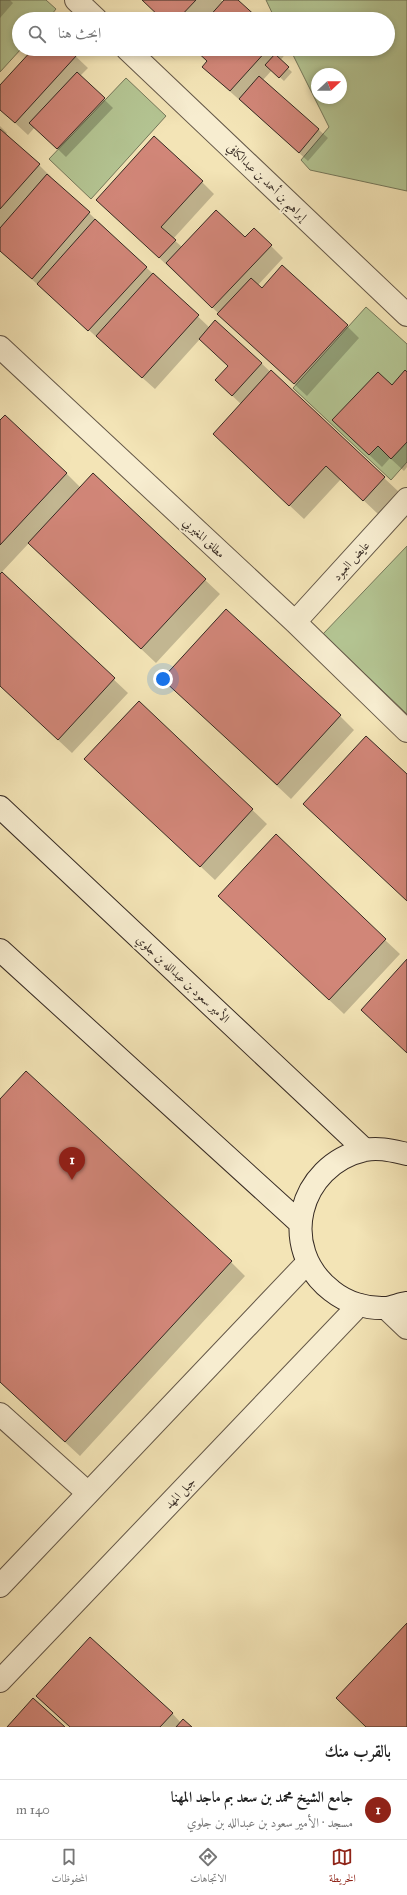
<!DOCTYPE html>
<html lang="ar">
<meta charset="utf-8">
<style>
body{margin:0;font-family:"IM FELL Great Primer",Amiri,serif;background:#f2f2f2;color:#222;direction:rtl}
.compass{position:absolute;left:311px;top:68px;width:36px;height:36px;border-radius:50%;background:#fff;box-shadow:0 2px 6px #0003;rotate:68deg}
.you{position:absolute;left:163px;top:679px;width:14px;height:14px;margin:-10px;border:3px solid #fff;border-radius:50%;background:#1a73e8;box-shadow:0 0 0 6px #1a73e833}
.badge{display:grid;place-items:center;width:26px;height:26px;border-radius:50%;background:#8f2418;color:#fff;font-size:13px;font-weight:700}
.pin{position:absolute;translate:-50% -33px;filter:drop-shadow(0 1px 2px #0008)}
.pin::after{content:'';position:absolute;top:21px;width:14px;height:12px;background:inherit;clip-path:polygon(0 0,100% 0,50% 100%)}
.list{margin:0;padding:0;list-style:none}
h2{display:flex;justify-content:space-between;align-items:center;height:52px;margin:0;padding:0 16px;font-size:17px}
h2 small{font-size:13px;font-weight:400;color:#767676}
.list li{display:grid;grid-template-columns:26px 1fr auto;gap:12px;align-items:center;box-sizing:border-box;height:60px;padding:0 16px;border-top:1px solid #e0e0e0}
.list b{display:block;font-size:15px;white-space:nowrap}
.list p{margin:0;font-size:13px;white-space:nowrap;color:#767676}
.list em{font-size:13px;font-style:normal;color:#767676}
.icon{flex:none;width:22px;height:22px;fill:none;stroke:currentColor;stroke-width:2;stroke-linecap:round;stroke-linejoin:round}
.map{position:relative;flex:none;width:407px;height:1727px;overflow:hidden;direction:ltr}
.search{position:absolute;background:#fff;box-shadow:0 2px 6px #0003;left:12px;right:12px;top:12px;height:44px;display:flex;align-items:center;gap:10px;box-sizing:border-box;padding:0 14px;border-radius:22px;color:#767676;font-size:15px}
.sheet{height:112px;background:#fff}
nav{display:flex;justify-content:space-around;align-items:center;box-sizing:border-box;height:56px;border-top:1px solid #e0e0e0;background:#fff;font-size:11px;color:#767676}
nav a{display:grid;justify-items:center;gap:2px}
nav .on{color:#8f2418}
.map>svg:first-child{display:block}
.green{fill:#b4c593;stroke:#75785b;fill-rule:evenodd}
.shadow{fill:#0003}
.building{fill:#d18678;stroke:#362a23}
.lines{fill:none;stroke-linecap:round;stroke-linejoin:round}
.minor-casing{stroke:#655848;stroke-width:24}
.tertiary-casing{stroke:#655848;stroke-width:24}
.secondary-casing{stroke:#362a23;stroke-width:24}
.minor{stroke:#f7edd0;stroke-width:22}
.tertiary{stroke:#f7edd0;stroke-width:22}
.secondary{stroke:#f7edd0;stroke-width:22}
.labels{text-anchor:middle;stroke-width:4;stroke-linejoin:round;paint-order:stroke}
.street-label{font-size:12px;fill:#362a23;stroke:#f7edd0}
</style>
<div class="map">
<svg width="407" height="1727" viewBox="0 0 407 1727">
<rect width="100%" height="100%" fill="#f3e4b6"/>
<filter id="stains"><feTurbulence type="fractalNoise" baseFrequency=".005" numOctaves="4"/><feColorMatrix values="0 0 0 0 .2 0 0 0 0 .09 0 0 0 0 .02 0 0 0 .5 -.17"/></filter>
<radialGradient id="worn" r=".72"><stop offset=".6" stop-color="#630" stop-opacity="0"/><stop offset="1" stop-color="#630" stop-opacity=".3"/></radialGradient>
<path class="green" d="M0,0H46L56,9L48,19H19V49H21L0,72Z
M266,0H407V191L310,170L301,160L329,127L290,49H388V19H275ZM317,74H341V98H317Z
M126,78L166,116L91,199L49,159Z
M366,307L407,344V462L391,480L293,388Z
M407,546V714L323,634Z"/>
<path class="shadow" d="M0,0H10L13,3L0,18Z
M143,0H221L223,2L225,0H236L257,19H162Z
M34,49H68L88,68L80,76L113,108L66,157L35,127L28,135L0,109V86Z
M195,49H289L280,61L292,72L284,81L272,70L263,80L328,138L308,161L216,79L204,67L208,62Z
M0,126L7,133L5,135L39,165L51,177L50,178L89,213L210,328L261,363L399,492L378,514L341,479L304,519L228,448L241,404L225,389L229,366L200,339L155,389L0,251Z
M202,182L214,194L173,239L182,247L245,239L254,229L283,258L258,285L262,289L347,326L359,338L307,396L110,212Z
M407,373V467L404,471L390,458L382,467L346,433Z
M0,422L66,473L81,488L93,475L220,594L156,663L29,543L1,573L128,693L72,753L0,686Z
M178,693L340,716L354,730L291,799Z
M139,702L267,824L215,880L100,773Z
M234,910L385,940L400,954L344,1014Z
M0,1100L231,1262L245,1276L80,1456L0,1382Z
M172,1713L181,1723L190,1727H70Z"/>
<path class="building" d="M142,0H196L178,19H162Z
M224,0H238L259,19H207Z
M33,49H70L77,55L15,123L0,110V85Z
M194,49H268L230,91L202,67L207,61Z
M275,54L289,67L279,78L265,65Z
M77,72L105,98L57,149L29,123Z
M259,76L319,129L299,153L239,99Z
M0,129L40,164L0,209Z
M154,136L203,181L161,227L176,240L159,258L96,200Z
M47,174L90,212L32,279L0,251V228Z
M216,210L245,237L254,228L272,245L212,308L166,263Z
M95,219L147,267L88,331L37,284Z
M282,265L348,325L294,384L217,314L251,278L262,288Z
M153,273L199,315L142,378L96,336Z
M215,320L262,363L232,396L215,380L228,366L199,339Z
M271,370L385,477L363,501L326,466L289,506L213,434Z
M405,370L407,372V442L391,459L378,446L369,455L332,420L378,372L392,385Z
M5,415L67,473L0,545V420Z
M93,473L206,579L141,649L28,543Z
M2,572L115,678L58,740L0,686V574Z
M226,609L341,715L277,785L162,679Z
M139,701L253,809L200,867L84,759Z
M366,736L407,774V901L303,804Z
M276,834L386,939L329,1000L218,896Z
M407,959V1053L361,1010Z
M26,1071L232,1261L65,1442L0,1382V1099Z
M407,1623V1727H366L336,1698Z
M90,1637L173,1713L160,1727H70L36,1696Z
M33,1698L65,1727H7Z
M183,1719L192,1727H176Z"/>
<g class="lines">
<defs>
<path id="minor" d="M76,0L96,19
M127,49L407,315
M0,347L295,622L407,731
M295,622L407,499
M386,1308L407,1328
M0,1414L88,1493"/>
<path id="tertiary" d="M0,1586L307,1263
M0,1681L359,1305"/>
<path id="secondary" d="M0,807L365,1150
M0,950L300,1223
M407,1154C393,1151 379,1147 365,1150C298,1165 277,1249 332,1291C347,1303 367,1309 386,1308C393,1307 400,1304 407,1303"/>
</defs>
<use href="#minor" class="minor-casing"/>
<use href="#tertiary" class="tertiary-casing"/>
<use href="#secondary" class="secondary-casing"/>
<use href="#minor" class="minor"/>
<use href="#tertiary" class="tertiary"/>
<use href="#secondary" class="secondary"/>
</g>
<g class="labels">
<g class="street-label">
<text transform="translate(267 182) rotate(44)" y="4">إبراهيم بن أحمد بن عبدالكافي</text>
<text transform="translate(204 538) rotate(43)" y="4">مطلق المغيربي</text>
<text transform="translate(351 561) rotate(-48)" y="4">عايض العبود</text>
<text transform="translate(183 979) rotate(43)" y="4">الأمير سعود بن عبدالله بن جلوي</text>
<text transform="translate(180 1493) rotate(-46)" y="4">جبل المهد</text>
</g>
</g>
<rect width="100%" height="100%" filter="url(#stains)"/>
<rect width="100%" height="100%" fill="url(#worn)"/>
</svg>
<svg class="compass" viewBox="-18 -18 36 36"><path d="M0-13l5 13h-10z" fill="#e53935"/><path d="M0 13l5-13h-10z" fill="#767676"/></svg>
<div class="you"></div>
<div class="pin badge" style="left:72px;top:1180px">1</div>
<div class="search"><svg class="icon" aria-label="search" viewBox="0 0 24 24"><circle cx="10" cy="10" r="6"/><path d="M15 15l6 6"/></svg>ابحث هنا</div>
</div>
<section class="sheet">
<h2>بالقرب منك<small></small></h2>
<ul class="list">
<li><span class="badge">1</span><div><b>جامع الشيخ محمد بن سعد بم ماجد المهنا</b><p>مسجد · الأمير سعود بن عبدالله بن جلوي</p></div><em>140 m</em></li>
</ul>
</section>
<nav>
<a class="on"><svg class="icon" aria-label="map" viewBox="0 0 24 24"><path d="M3 6l6-2 6 2 6-2v14l-6 2-6-2-6 2zM9 4v14M15 6v14"/></svg>الخريطة</a>
<a><svg class="icon" aria-label="directions" viewBox="0 0 24 24"><path d="M12 3l9 9-9 9-9-9zM9 14v-3h6M13 9l2 2-2 2"/></svg>الاتجاهات</a>
<a><svg class="icon" aria-label="saved" viewBox="0 0 24 24"><path d="M7 4h10v16l-5-4-5 4z"/></svg>المحفوظات</a>
</nav>
